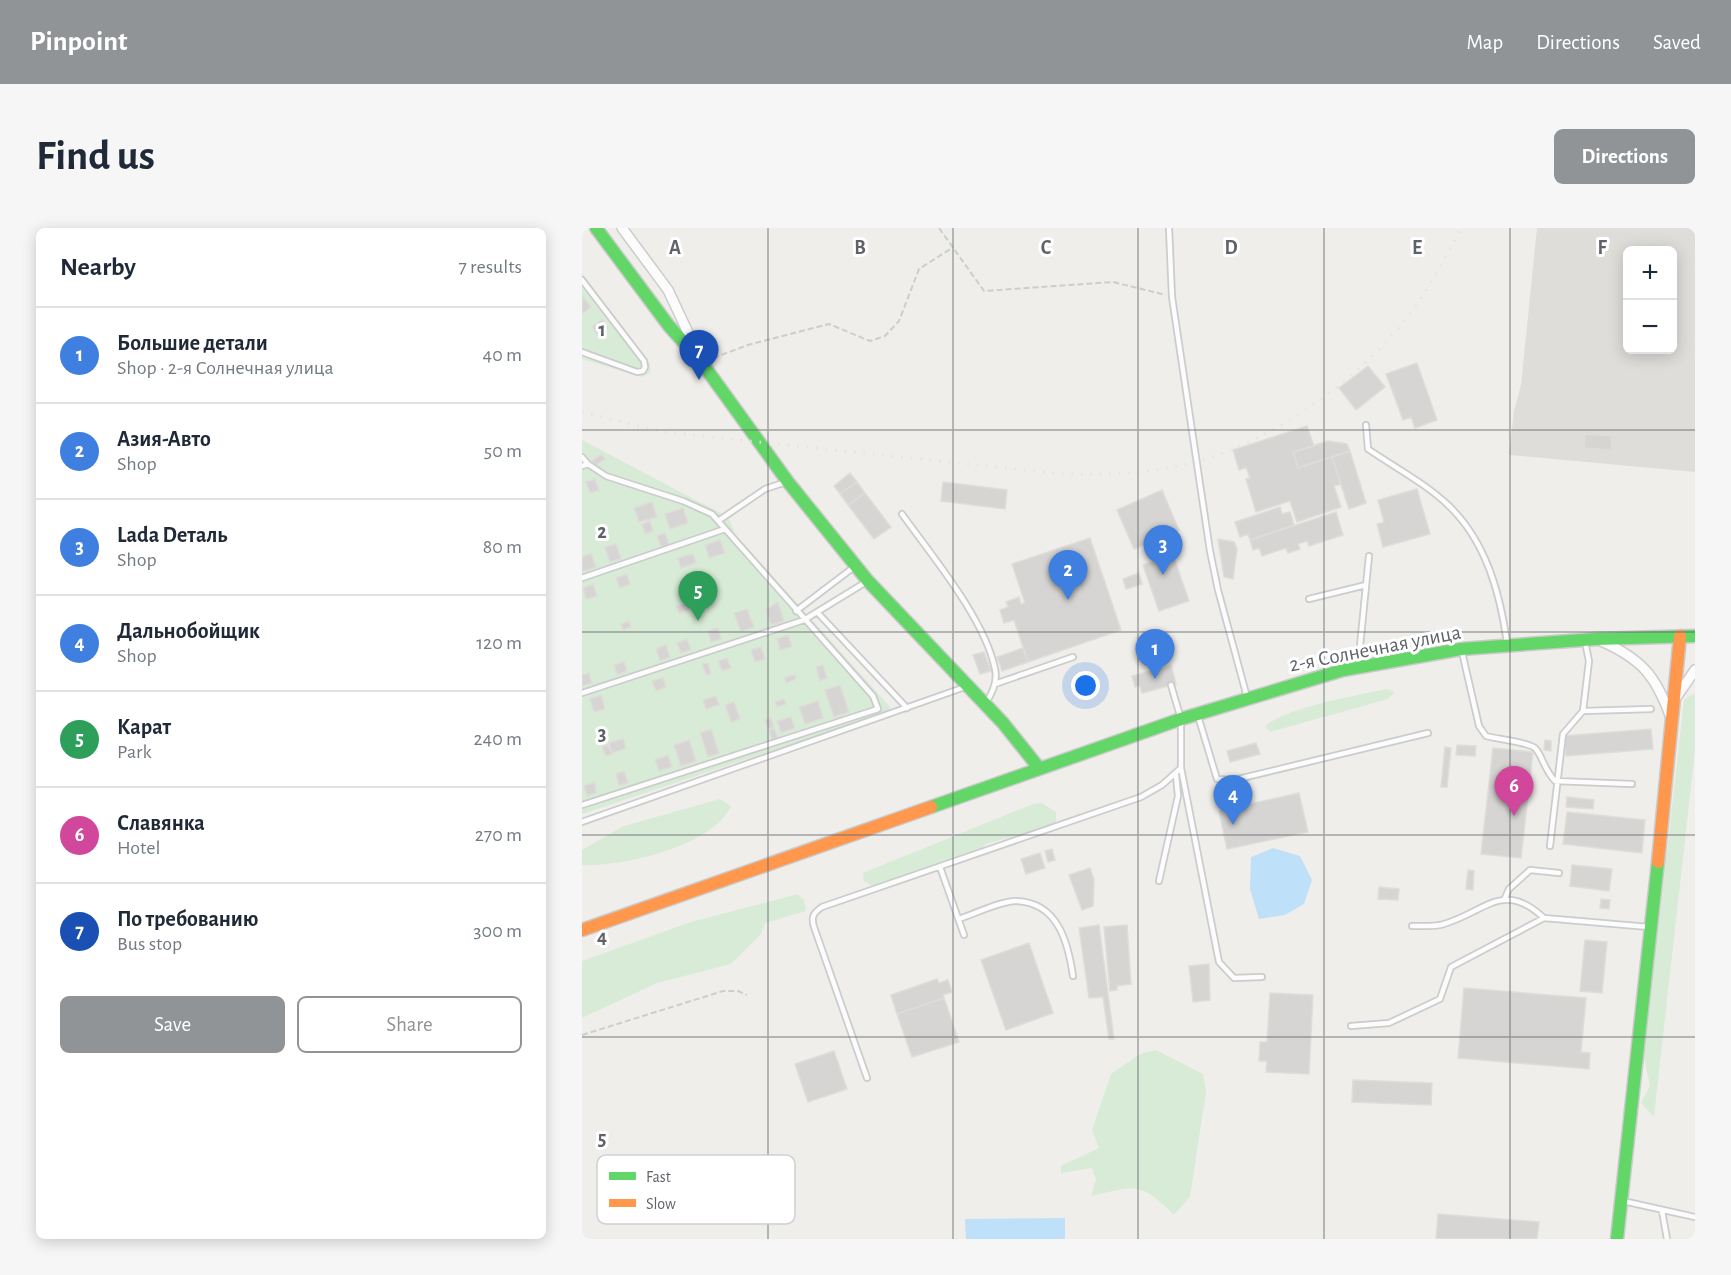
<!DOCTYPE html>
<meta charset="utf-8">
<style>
body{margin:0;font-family:"Alegreya Sans",sans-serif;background:#f6f6f7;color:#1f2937}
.controls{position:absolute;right:18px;top:18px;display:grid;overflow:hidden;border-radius:9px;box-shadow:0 3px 15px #0003}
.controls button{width:54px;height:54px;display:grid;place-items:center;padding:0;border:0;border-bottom:2px solid #e0e1e3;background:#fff;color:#1f2937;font:30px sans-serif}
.you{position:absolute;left:504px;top:458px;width:21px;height:21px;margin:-15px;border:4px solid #fff;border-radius:50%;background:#1a73e8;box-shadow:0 0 0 9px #1a73e833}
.badge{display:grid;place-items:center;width:39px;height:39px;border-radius:50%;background:#919496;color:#fff;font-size:20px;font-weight:700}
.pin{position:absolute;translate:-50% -50px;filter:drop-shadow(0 2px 3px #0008)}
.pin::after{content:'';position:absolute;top:32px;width:21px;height:18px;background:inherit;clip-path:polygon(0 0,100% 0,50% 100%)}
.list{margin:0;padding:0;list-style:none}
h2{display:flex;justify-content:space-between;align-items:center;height:78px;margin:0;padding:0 24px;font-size:26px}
h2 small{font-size:20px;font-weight:400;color:#747a83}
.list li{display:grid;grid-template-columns:39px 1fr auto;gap:18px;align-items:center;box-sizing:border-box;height:96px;padding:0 24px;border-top:2px solid #e0e1e3}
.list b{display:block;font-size:22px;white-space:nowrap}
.list p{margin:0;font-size:20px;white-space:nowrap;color:#747a83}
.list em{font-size:20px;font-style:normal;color:#747a83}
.actions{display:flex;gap:12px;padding:18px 24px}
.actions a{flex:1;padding:14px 0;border:2px solid #919496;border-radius:9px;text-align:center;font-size:21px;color:#919496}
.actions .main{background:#919496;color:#fff}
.map{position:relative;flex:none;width:1113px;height:1011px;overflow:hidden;border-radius:9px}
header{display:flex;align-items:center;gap:36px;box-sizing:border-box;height:84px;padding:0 30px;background:#919496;color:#fff}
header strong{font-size:28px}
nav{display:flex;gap:33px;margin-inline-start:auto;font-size:21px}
.intro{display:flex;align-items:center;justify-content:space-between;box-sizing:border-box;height:144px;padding:0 36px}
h1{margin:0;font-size:42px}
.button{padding:15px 27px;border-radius:9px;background:#919496;color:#fff;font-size:21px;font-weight:700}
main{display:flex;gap:36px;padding:0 36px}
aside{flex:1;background:#fff;border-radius:9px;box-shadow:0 3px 15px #0003}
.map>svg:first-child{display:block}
.industrial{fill:#dfddda;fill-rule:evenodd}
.green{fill:#d8ebd6}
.water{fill:#bfe0f9}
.building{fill:#d6d5d3;stroke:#deddd9;stroke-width:1.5}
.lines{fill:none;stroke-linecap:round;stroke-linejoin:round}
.lane-casing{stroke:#cbcccc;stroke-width:8}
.street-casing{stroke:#cbcccc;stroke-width:12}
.fast-casing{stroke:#cacacb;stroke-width:15}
.slow-casing{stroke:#cacacb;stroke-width:15}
.path{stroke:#cacfcc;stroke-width:2;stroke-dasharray:6 3;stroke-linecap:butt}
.lane{stroke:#fdfcfc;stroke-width:4.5}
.street{stroke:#fdfcfc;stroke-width:9}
.fast{stroke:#63d668;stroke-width:12}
.slow{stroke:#ff974d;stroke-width:12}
.rail{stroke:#e4e4e4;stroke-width:3;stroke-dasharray:1.5 8;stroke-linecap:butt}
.grid{fill:none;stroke:#5f6368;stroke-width:1.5;stroke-opacity:0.55}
.labels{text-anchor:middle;stroke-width:6;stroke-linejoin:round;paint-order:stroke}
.street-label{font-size:21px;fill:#5f6368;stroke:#fff}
.key{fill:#fff;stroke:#cfd0d2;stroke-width:1.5}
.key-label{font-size:16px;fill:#5f6368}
.grid-label{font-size:20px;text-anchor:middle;font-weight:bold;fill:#5f6368;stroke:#fff;stroke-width:6;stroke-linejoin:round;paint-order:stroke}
</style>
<header>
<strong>Pinpoint</strong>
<nav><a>Map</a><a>Directions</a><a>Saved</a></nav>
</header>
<div class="intro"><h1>Find us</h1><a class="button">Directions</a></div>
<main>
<aside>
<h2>Nearby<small>7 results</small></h2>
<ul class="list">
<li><span class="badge" style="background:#3f7fe0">1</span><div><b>Большие детали</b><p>Shop · 2-я Солнечная улица</p></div><em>40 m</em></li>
<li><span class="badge" style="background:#3f7fe0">2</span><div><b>Азия-Авто</b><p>Shop</p></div><em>50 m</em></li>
<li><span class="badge" style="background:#3f7fe0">3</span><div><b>Lada Dеталь</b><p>Shop</p></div><em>80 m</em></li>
<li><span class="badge" style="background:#3f7fe0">4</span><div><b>Дальнобойщик</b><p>Shop</p></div><em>120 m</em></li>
<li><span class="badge" style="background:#2e9e5b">5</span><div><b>Карат</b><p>Park</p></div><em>240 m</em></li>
<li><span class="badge" style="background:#d1479c">6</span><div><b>Славянка</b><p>Hotel</p></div><em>270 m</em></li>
<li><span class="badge" style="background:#1a4fb4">7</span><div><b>По требованию</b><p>Bus stop</p></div><em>300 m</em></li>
</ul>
<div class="actions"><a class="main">Save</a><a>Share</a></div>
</aside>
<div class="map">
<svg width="1113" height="1011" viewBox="0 0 1113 1011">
<rect width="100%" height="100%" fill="#efeeea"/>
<path class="industrial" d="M955,0H1113V244L927,227L932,183L939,157ZM1046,22H1090V122H1046Z"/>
<path class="green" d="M0,45L68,136V145L60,149L0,131Z
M0,212L146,289L153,306L309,480L297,487L0,586Z
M805,461L813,464L806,471L688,504L683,498C709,478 772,468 805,461Z
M1113,465V522L1072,889L1059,875L1068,858L1062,829L1102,472Z
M138,571L149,578C131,618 41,639 0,637V622L42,598Z
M460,575L474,584V597L403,616L402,620L291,658L282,653L281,645L451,576Z
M216,666L222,672L224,683L183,695L179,706L149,736L75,755L0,790V733L109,694Z
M574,822L621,846L624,864L608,969L592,987C558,953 554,958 509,968L514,951L510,940L479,945V938L517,920L510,902L529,846L558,826Z"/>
<path class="water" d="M691,620L718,628L730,652L722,676L703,687L677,691L668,661L669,629Z
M483,990V1011H384L383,991Z"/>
<path class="building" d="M0,68L9,79L1,85L0,84Z
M20,91L26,100L16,107L10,99Z
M835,135L855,192L833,200L829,189L821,192L804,146Z
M786,138L803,159L774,182L757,160Z
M725,198L732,218L711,224L716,240L750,229L759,256L752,258L759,279L715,294L708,273L674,284L664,251L668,250L664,239L657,242L651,222Z
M1003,206L1030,208L1029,222L1002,220Z
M746,213L765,216L768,223L716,240L711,224Z
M768,223L784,275L767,281L750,229Z
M20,226L23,231L14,237L10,233Z
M268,245L275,254L258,266L252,258Z
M13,251L17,262L8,265L4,254Z
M275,254L283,265L266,277L258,266Z
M361,254L425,262L423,281L359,273Z
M835,261L848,306L801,319L795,296L802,294L796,272Z
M580,262L597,302L552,321L535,282Z
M283,265L309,299L292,311L266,277Z
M70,274L75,289L57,294L52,280Z
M698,279L700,286L708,284L712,297L668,312L666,306L658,309L653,294Z
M101,280L106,295L88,301L83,286Z
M754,284L761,307L727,318L725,313L716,316L718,321L706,325L704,320L680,328L677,320L671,322L668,312Z
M68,293L71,303L63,306L60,296Z
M83,305L87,317L79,319L75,308Z
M508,310L539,402L446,434L432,392L422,395L418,382L426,379L424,374L437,369L439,376L443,375L430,336Z
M636,311L652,314L655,321L651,351L642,349Z
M138,312L143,325L127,330L123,317Z
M34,316L39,331L28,334L23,319Z
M9,325L14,339L0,344V329Z
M111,326L114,335L99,340L96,330Z
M591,327L607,373L577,383L561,337Z
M557,345L560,356L544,361L541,351Z
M45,346L48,356L38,360L34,350Z
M11,356L15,368L4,371L1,360Z
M124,368L126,375L111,381L109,373Z
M107,374L109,381L97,385L94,378Z
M196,374L202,393L189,397L184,381Z
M165,381L172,399L159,404L152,385Z
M47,393L49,399L41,402L39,396Z
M136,400L139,411L129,414L126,403Z
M206,407L210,419L198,422L195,411Z
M105,411L109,422L99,425L95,415Z
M84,417L88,429L78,433L74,421Z
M179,419L183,431L173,434L169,422Z
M441,420L446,434L420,443L415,429Z
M402,424L409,443L398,446L391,427Z
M145,430L149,440L140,443L136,433Z
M42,434L45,443L35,447L32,437Z
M126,435L129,446L124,447L120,436Z
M241,437L245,450L238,453L234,439Z
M589,437L594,456L560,465L558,458L553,459L550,448Z
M7,445L10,455L0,458V447Z
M213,446L214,451L204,455L203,450Z
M81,450L84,459L74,463L70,453Z
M258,457L267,484L252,489L243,462Z
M19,467L23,481L12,484L8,471Z
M134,468L137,477L124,481L121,472Z
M202,471L204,476L195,479L193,474Z
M236,473L241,490L223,496L217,479Z
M152,474L158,491L149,494L143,477Z
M209,489L213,500L199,505L195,493Z
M189,490L192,499L186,501L183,492Z
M192,500L196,510L190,512L187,502Z
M129,501L137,525L126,529L118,505Z
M1069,501L1071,521L984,528L982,508Z
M41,511L44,520L30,525L27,515Z
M107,512L114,533L99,538L92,517Z
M963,512L969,513V523L962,522Z
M674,515L678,526L648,534L645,523Z
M26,517L30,526L24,528L20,519Z
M875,517L894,518L893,528L874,527Z
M863,519L869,520L865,559H859Z
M911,520L951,524L939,630L899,626Z
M86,527L90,539L77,543L73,532Z
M42,543L46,555L37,557L34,546Z
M13,554L14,565L5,568L2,558Z
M717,565L726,604L645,621L637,583Z
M985,569L1012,572L1011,581L984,579Z
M985,584L1063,592L1060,625L981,616Z
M470,621L473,632L466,634L463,623Z
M458,625L463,640L444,646L439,631Z
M990,637L1030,641L1027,663L988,658Z
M508,640L512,652L511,678L500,682L487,647Z
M886,642L892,643L891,662L884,661Z
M797,659L817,661L816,672L796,671Z
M1019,671L1028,672L1027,681L1018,680Z
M517,697L532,811H527L521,769L507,770L497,700Z
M545,697L549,756L535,758V762L528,763L522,699Z
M1003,712L1025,714L1020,765L998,763Z
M447,715L471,785L424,802L399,732Z
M627,736L628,772L611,774L607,738Z
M355,751L357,755L366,752L370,764L361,767L362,770L315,786L309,767Z
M882,760L1004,770L999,824L1008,825L1007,841L876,830Z
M688,765L731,767L727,846L684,844L685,833H677L678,814H685Z
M362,770L377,814L330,829L315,786Z
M252,823L265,861L226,874L213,836Z
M771,852L850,855L849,877L770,874Z
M856,986L957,994L955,1011H854Z"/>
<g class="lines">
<defs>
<path id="lane" d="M587,0L590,69L628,323L636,362L665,469
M0,52L62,133L63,139L61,143L55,144L0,124
M784,197L786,221C812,239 843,255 866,277C904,313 918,365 925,415
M0,229L6,236
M0,238L6,236L24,248L101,273L130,286L291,468L296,481L0,577
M320,286C350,328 403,391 413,441C416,454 410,466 403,476
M136,293L183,261L204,254
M0,350L143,301
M727,371L784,357
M214,383L272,339
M235,384L325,480
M880,424L897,498L904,508C914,511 948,514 954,521C961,530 962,541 973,553L1050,556
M776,438L787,328
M413,456L491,429
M0,465L222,392L284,354
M1001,483L1069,481
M616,488L635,551L652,552L846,505
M599,540L637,734L652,750L680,749
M0,594L383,459
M968,618L981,506L1001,483L1007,433L1003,414
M358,639L382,707
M577,653L596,568L594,547
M923,670L927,661L948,642L977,645
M377,691C392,686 421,672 435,673C476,675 486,714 491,748
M830,698C840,698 853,699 862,696C905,683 921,652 962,690
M769,798L807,795L858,771L869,739L962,690L1067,699
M285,850L232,699C229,689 231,685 240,679L559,569L580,557L599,540V491L589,457
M1041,973L1113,989
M1080,983L1085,1011"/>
<path id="street" d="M40,0L86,62L117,128
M1019,413C1060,431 1074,448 1089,490
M1093,471L1113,442"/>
<path id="fast" d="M14,0L87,98L120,135L206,254L286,353L421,495L457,540
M349,579L599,491L761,442L879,421L1014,411L1113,408
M1035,1011L1076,634"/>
<path id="slow" d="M1076,634L1098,408
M0,702L349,579"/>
</defs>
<use href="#lane" class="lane-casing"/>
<use href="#street" class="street-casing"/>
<use href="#fast" class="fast-casing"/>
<use href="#slow" class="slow-casing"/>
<path class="path" d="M357,0L402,63L531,54L584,67
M131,130L166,117L247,96L288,113L303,108L317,93L337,41L370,20
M0,807L141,763H156L165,767"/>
<use href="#lane" class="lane"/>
<use href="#street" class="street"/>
<use href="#fast" class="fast"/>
<use href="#slow" class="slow"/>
<path class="rail" d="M0,184L81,204L481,246C526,247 569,246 613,234C691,213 775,153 825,90C846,62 863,31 879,0"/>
</g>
<path class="grid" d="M186,0V1011M371,0V1011M556,0V1011M742,0V1011M928,0V1011M0,202H1113M0,404H1113M0,607H1113M0,809H1113"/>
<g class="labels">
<g class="street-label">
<text transform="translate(793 420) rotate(-11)" y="7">2-я Солнечная улица</text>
</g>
</g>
<rect x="15" y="927" width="198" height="69" rx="9" class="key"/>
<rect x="27" y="944" width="27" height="8" fill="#63d668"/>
<rect x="27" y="971" width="27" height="8" fill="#ff974d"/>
<g class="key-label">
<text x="64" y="954">Fast</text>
<text x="64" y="981">Slow</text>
</g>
<g class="grid-label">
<text x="93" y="26">A</text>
<text x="278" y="26">B</text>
<text x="464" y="26">C</text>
<text x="649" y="26">D</text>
<text x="835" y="26">E</text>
<text x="1020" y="26">F</text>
<text x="20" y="108">1</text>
<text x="20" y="310">2</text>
<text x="20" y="512">3</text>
<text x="20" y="715">4</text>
<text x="20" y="917">5</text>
</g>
</svg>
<div class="controls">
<button>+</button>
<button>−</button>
</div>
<div class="you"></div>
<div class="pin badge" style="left:573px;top:451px;background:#3f7fe0">1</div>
<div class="pin badge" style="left:486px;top:372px;background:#3f7fe0">2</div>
<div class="pin badge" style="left:581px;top:347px;background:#3f7fe0">3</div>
<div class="pin badge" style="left:651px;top:597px;background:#3f7fe0">4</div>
<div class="pin badge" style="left:116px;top:393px;background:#2e9e5b">5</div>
<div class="pin badge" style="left:932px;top:588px;background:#d1479c">6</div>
<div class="pin badge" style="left:117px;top:152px;background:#1a4fb4">7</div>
</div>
</main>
